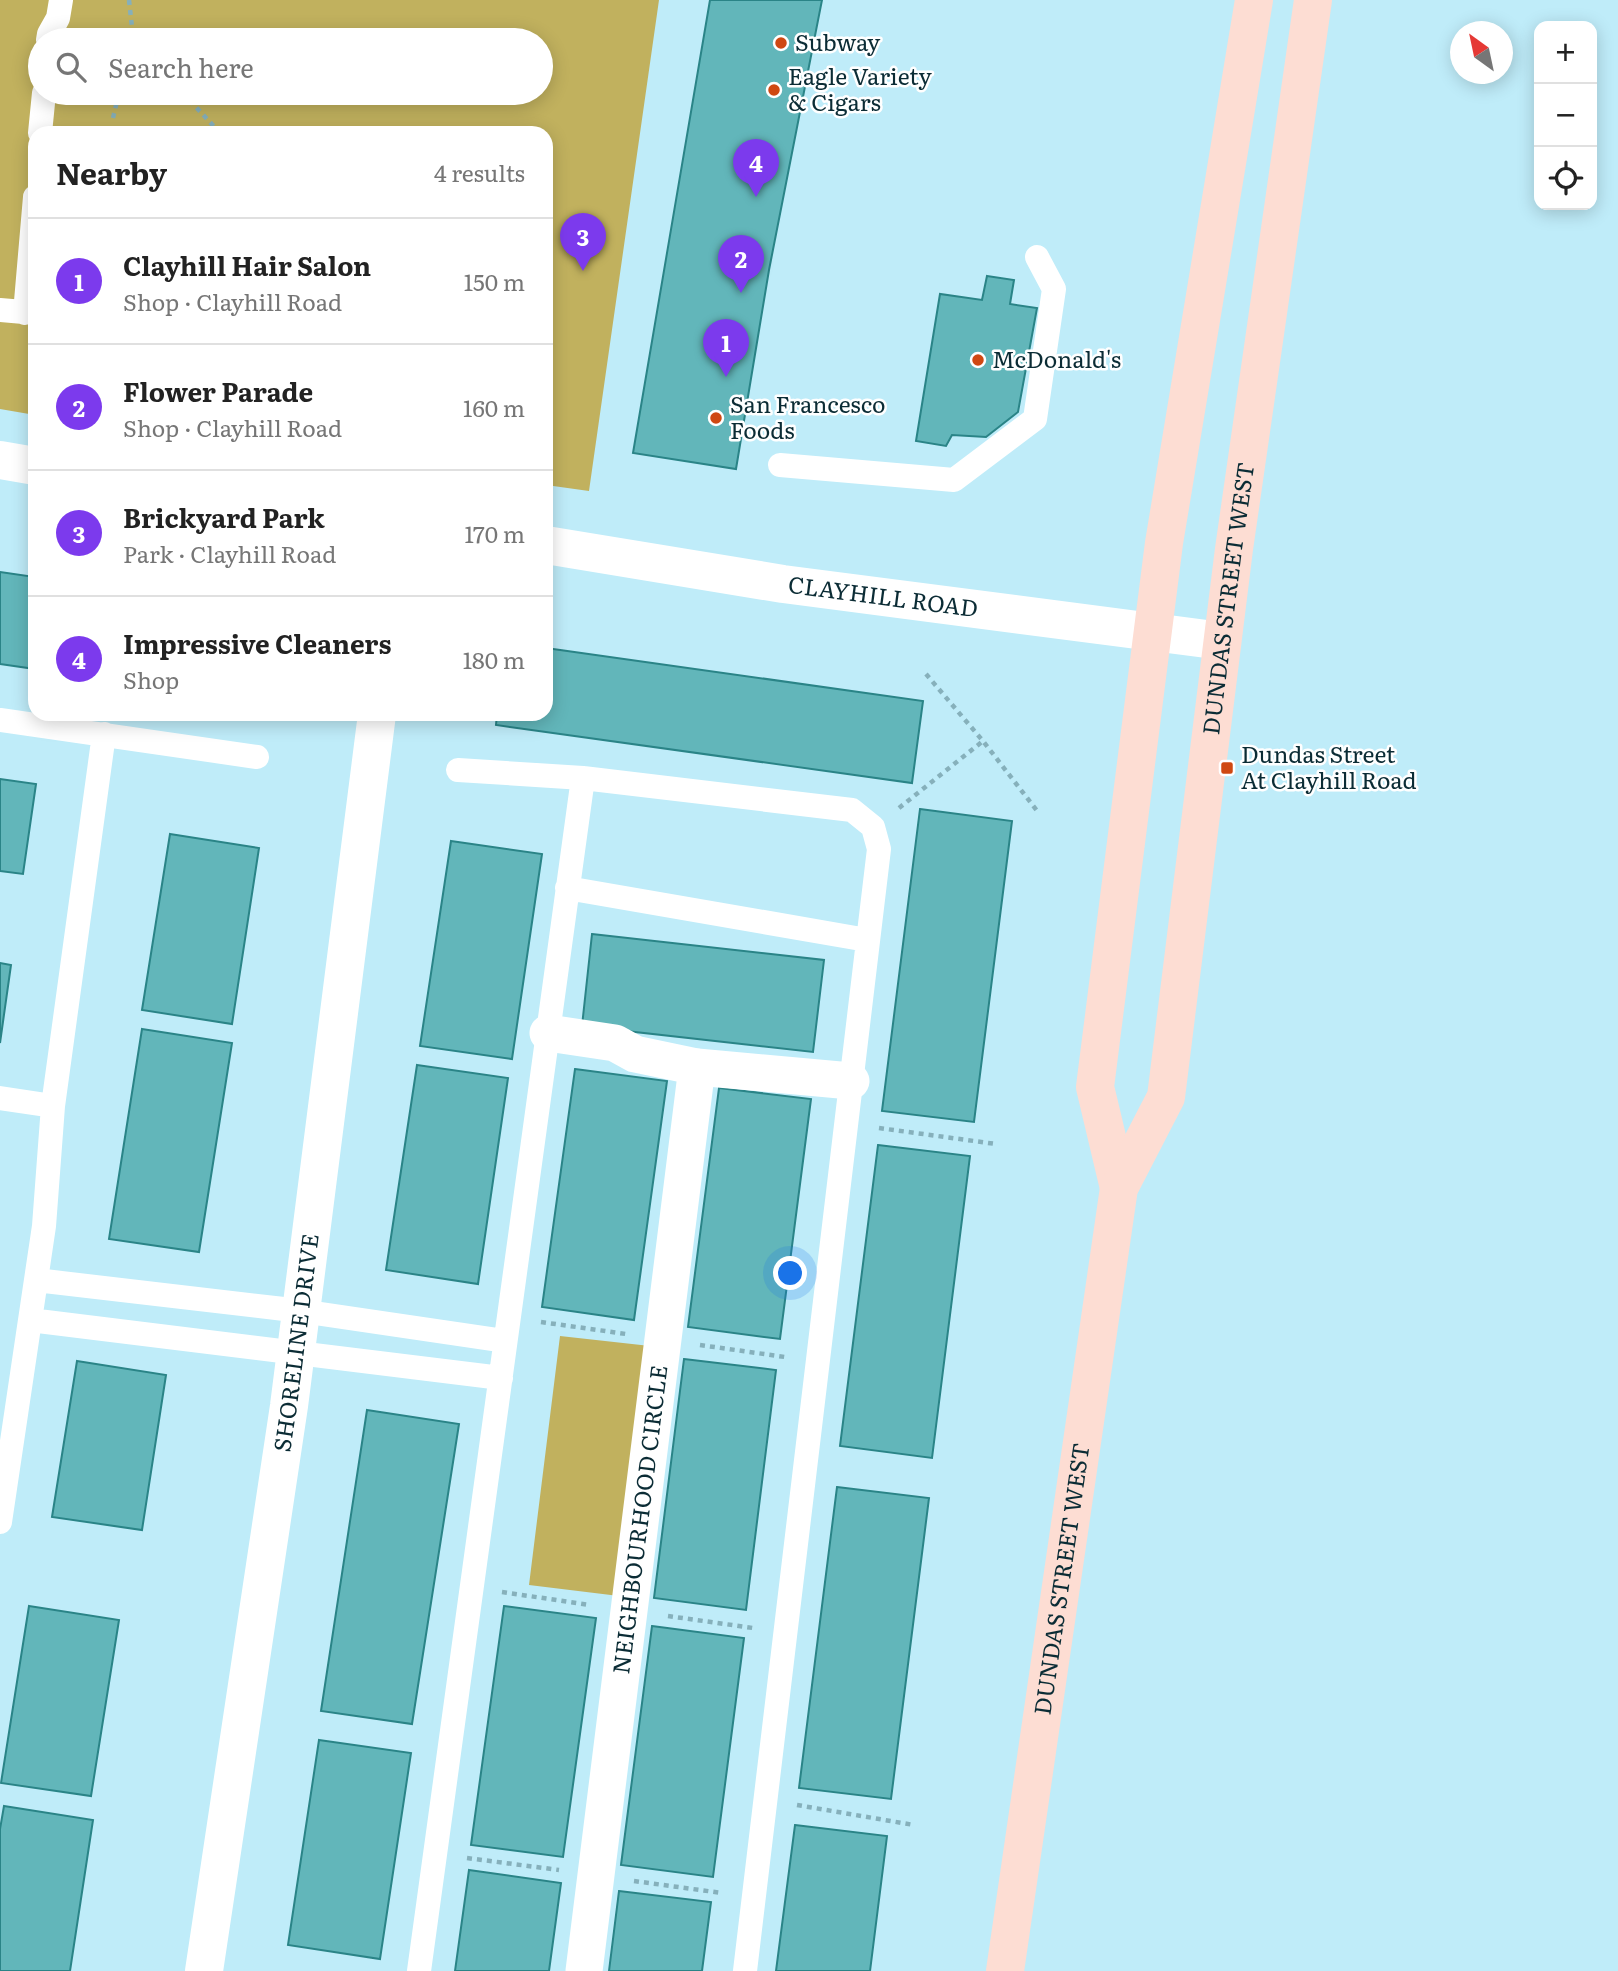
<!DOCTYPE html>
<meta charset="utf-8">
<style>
body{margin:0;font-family:Literata,serif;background:#f2f2f2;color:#222}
.controls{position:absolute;right:21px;top:21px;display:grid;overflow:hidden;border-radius:14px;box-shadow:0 4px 18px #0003}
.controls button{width:63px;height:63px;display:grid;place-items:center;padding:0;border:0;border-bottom:2px solid #e0e0e0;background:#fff;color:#222;font:35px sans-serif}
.compass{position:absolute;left:1450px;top:21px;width:63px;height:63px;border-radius:50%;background:#fff;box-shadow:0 4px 18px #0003;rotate:327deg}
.you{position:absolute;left:791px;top:1274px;width:24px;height:24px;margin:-18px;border:5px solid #fff;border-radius:50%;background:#1a73e8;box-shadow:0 0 0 10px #1a73e833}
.badge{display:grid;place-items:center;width:46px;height:46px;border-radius:50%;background:#7c3aed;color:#fff;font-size:23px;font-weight:700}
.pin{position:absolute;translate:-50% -58px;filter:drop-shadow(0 2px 4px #0008)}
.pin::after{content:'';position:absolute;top:37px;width:24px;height:21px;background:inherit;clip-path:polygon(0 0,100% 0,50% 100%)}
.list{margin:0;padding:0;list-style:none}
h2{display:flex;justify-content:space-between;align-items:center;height:91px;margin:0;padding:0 28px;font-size:30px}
h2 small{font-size:23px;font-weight:400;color:#767676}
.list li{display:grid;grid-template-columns:46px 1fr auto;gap:21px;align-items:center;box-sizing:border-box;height:126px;padding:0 28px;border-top:2px solid #e0e0e0}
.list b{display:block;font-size:26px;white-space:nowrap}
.list p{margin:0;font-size:23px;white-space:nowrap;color:#767676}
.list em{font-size:23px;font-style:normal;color:#767676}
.icon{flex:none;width:38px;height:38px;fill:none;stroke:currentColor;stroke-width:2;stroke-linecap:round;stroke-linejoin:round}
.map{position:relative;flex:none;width:1618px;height:1971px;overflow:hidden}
.search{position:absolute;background:#fff;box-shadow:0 4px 18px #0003;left:28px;top:28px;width:525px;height:77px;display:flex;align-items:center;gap:18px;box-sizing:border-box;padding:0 24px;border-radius:38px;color:#767676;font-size:26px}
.panel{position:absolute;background:#fff;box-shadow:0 4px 18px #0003;left:28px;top:126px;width:525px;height:595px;border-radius:21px}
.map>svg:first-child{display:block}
.green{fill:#c1b15e;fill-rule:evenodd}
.building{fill:#62b6ba;stroke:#2a8487;stroke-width:2}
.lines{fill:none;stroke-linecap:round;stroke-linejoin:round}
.path{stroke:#86b0bb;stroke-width:4.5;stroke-dasharray:5 5;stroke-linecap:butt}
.service{stroke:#fff;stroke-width:24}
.pedestrian{stroke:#fff;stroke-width:37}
.minor{stroke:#fff;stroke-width:38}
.primary{stroke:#fdddd3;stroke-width:38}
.poi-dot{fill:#cf4812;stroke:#fff;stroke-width:2.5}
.labels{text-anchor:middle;stroke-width:5;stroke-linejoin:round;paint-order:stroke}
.poi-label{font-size:23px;fill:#0b2c35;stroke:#fff;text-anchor:start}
.street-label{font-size:23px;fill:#0b2c35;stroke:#fff}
</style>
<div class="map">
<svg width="1618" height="1971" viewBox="0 0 1618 1971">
<rect width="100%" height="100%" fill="#bfecf9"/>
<path class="green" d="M0,0H659L589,491L546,485V133H35V415L0,409ZM40,40H541V93H40Z
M560,1336L650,1346L619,1596L529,1585Z"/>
<path class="building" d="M710,0H822L769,270L736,469L633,453Z
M987,276L1014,280L1010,304L1037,308L1018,412L986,437L952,435L946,446L916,441L940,294L982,300Z
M0,572L35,577V669L0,664Z
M546,648L923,701L912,783L496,725L497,714H546Z
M0,779L36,784L23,874L0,871Z
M920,809L1012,821L974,1122L882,1111Z
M170,834L259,848L232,1024L142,1010Z
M451,841L542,854L512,1059L420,1046Z
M592,934L824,960L813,1052L582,1026Z
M0,963L11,965L0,1043Z
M142,1029L232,1043L199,1252L109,1239Z
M417,1065L508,1078L478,1284L386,1270Z
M575,1069L667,1081L634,1320L542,1307Z
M719,1088L811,1099L780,1339L688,1327Z
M878,1145L970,1156L932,1458L840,1446Z
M684,1359L776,1370L746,1610L654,1598Z
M77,1361L166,1375L142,1530L52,1517Z
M367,1410L459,1424L412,1724L321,1711Z
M837,1487L929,1498L891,1799L799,1788Z
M29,1606L119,1620L91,1796L1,1783Z
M504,1606L596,1618L563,1857L471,1845Z
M652,1626L744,1638L713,1877L621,1865Z
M319,1740L411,1753L380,1959L288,1945Z
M4,1806L93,1820L70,1971H0V1829Z
M795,1825L887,1836L870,1971H776Z
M469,1870L561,1883L549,1971H455Z
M619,1891L711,1902L702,1971H609Z"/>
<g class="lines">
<path class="path" d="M129,0L133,36L136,40
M183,93L220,133
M113,118L119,93
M926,674L983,741L1038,812
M899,808L983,741
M879,1128L996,1144
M541,1322L626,1334
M700,1345L785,1357
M502,1592L590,1605
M668,1616L753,1628
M797,1805L914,1825
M467,1858L559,1870
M634,1881L722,1893"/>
<path class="service" d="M48,40L49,34L58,18L61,0
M40,133L44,93
M0,310L35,313
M25,313L35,197
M780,465L954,480L1035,419L1054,289L1037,257
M0,720L257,757
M458,770L583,778L852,810L873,827L879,849L745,1971
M567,888L867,940
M0,1098L53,1106
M36,1280L301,1311L505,1341
M30,1320L501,1378
M0,1522L44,1226L53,1106L104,734
M419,1971L583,778"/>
<g class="pedestrian">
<path d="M548,1033L615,1043L635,1054L697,1067L851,1081"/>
<path id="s1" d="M584,1971L697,1067"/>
</g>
<g class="minor">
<path d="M0,460L35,466"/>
<path id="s2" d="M546,545L783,584L1222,641"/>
<path id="s3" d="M204,1971L289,1406L377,714"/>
</g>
<g class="primary">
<path d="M1119,1188L1095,1087L1164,543L1254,0"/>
<path id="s4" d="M1005,1971L1119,1188L1166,1097L1234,549L1313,0"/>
</g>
</g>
<g class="poi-dot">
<circle cx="781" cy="43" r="7"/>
<circle cx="774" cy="90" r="7"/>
<circle cx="978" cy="360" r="7"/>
<circle cx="716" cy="418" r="7"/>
<rect x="1220" y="761" width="14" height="14" rx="3.5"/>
</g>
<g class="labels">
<g class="poi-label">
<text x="795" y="51">Subway</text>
<text x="788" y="85">Eagle Variety<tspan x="788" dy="26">&amp; Cigars</tspan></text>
<text x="992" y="368">McDonald's</text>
<text x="730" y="413">San Francesco<tspan x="730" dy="26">Foods</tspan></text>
<text x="1241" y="763">Dundas Street<tspan x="1241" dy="26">At Clayhill Road</tspan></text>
</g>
<g class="street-label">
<text dy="8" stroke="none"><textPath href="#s2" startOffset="341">CLAYHILL ROAD</textPath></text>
<text dy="8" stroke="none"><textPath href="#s4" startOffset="1396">DUNDAS STREET WEST</textPath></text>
<text dy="8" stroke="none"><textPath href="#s3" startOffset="635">SHORELINE DRIVE</textPath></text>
<text dy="8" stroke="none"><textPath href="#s1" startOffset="455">NEIGHBOURHOOD CIRCLE</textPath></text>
<text dy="8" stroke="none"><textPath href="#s4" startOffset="396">DUNDAS STREET WEST</textPath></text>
</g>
</g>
</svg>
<div class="controls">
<button>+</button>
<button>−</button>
<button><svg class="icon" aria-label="locate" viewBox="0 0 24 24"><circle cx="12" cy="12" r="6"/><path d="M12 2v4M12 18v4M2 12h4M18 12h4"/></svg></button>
</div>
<svg class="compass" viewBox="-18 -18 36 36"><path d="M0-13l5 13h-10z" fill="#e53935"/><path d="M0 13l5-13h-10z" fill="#767676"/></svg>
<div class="you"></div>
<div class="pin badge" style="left:726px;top:377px">1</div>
<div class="pin badge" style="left:741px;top:293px">2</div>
<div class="pin badge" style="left:583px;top:271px">3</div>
<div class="pin badge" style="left:756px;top:197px">4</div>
<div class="search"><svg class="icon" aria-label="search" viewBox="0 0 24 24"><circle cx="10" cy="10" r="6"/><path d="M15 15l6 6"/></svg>Search here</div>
<section class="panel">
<h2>Nearby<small>4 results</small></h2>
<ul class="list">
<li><span class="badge">1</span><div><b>Clayhill Hair Salon</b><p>Shop · Clayhill Road</p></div><em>150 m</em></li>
<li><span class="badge">2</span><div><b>Flower Parade</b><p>Shop · Clayhill Road</p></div><em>160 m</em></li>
<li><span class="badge">3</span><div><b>Brickyard Park</b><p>Park · Clayhill Road</p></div><em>170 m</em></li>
<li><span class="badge">4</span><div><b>Impressive Cleaners</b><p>Shop</p></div><em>180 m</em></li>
</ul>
</section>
</div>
